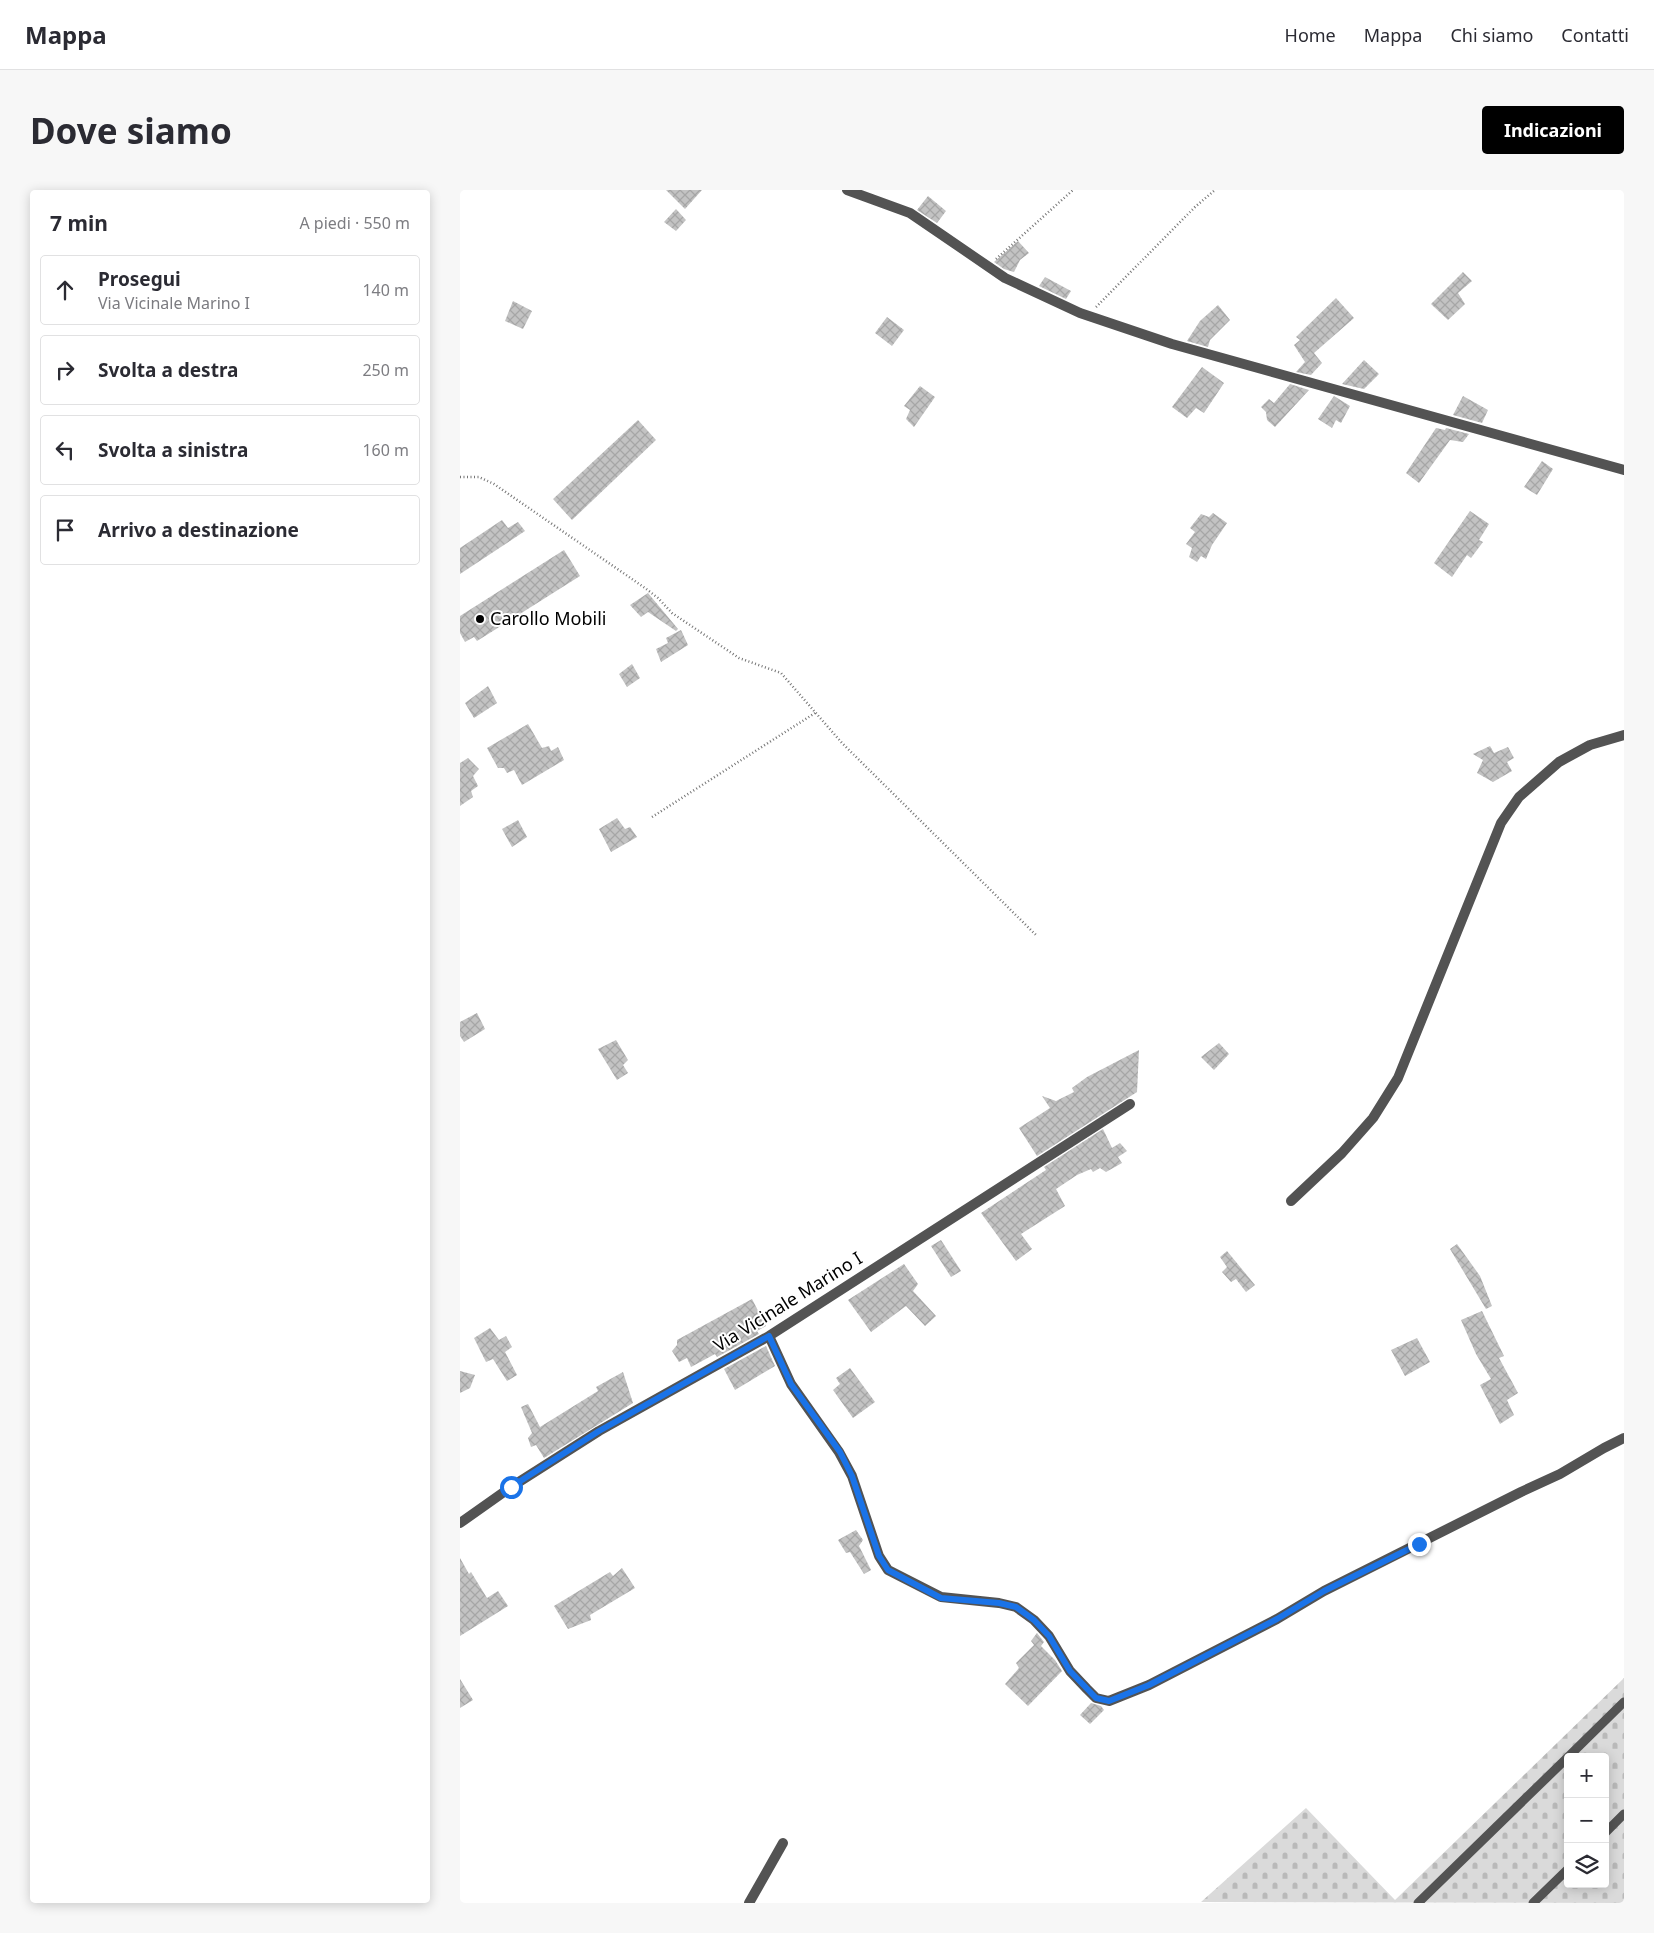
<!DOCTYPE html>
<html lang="it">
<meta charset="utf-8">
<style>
body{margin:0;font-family:"Noto Sans",sans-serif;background:#f7f7f7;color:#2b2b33}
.controls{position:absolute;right:15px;bottom:15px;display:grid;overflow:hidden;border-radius:5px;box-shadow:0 2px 12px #0003}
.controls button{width:45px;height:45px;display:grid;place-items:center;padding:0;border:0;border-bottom:1px solid #e1e1e2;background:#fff;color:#2b2b33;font:25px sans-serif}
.stop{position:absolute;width:15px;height:15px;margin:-11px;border:4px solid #1a73e8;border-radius:50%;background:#fff}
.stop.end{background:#1a73e8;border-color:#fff;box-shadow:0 1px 5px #0008}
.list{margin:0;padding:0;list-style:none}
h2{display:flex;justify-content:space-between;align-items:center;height:65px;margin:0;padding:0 20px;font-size:21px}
h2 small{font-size:16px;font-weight:400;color:#7c7c81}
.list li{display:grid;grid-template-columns:32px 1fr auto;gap:15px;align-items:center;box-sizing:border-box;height:70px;margin:0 10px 10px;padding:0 10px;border:1px solid #e1e1e2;border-radius:5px}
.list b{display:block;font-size:19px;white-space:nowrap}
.list p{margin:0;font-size:16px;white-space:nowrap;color:#7c7c81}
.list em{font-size:16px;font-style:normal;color:#7c7c81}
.icon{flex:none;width:28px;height:28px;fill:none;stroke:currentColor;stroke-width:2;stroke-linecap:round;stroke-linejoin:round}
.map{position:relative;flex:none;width:1164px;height:1713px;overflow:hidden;border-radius:5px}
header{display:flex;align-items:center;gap:30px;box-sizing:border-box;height:70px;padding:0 25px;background:#fff;border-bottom:1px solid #e1e1e2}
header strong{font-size:24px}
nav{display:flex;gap:28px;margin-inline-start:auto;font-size:18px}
.intro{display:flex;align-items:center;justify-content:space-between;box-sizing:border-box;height:120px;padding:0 30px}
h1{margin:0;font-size:35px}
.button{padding:12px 22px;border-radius:5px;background:#000;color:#fff;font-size:18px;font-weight:700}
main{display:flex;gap:30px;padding:0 30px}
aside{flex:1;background:#fff;border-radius:5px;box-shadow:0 2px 12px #0003}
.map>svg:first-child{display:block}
.cemetery{fill:url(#cemetery-stones);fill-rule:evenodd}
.building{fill:url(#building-cross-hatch)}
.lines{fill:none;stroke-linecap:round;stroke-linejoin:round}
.path{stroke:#757575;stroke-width:2.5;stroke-dasharray:1 2.5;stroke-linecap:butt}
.service{stroke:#535353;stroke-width:9}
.minor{stroke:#535353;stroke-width:10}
.route{stroke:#1a73e8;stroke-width:6}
.poi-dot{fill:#000;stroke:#fff;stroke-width:2}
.labels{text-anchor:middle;stroke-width:4;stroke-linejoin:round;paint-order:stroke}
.poi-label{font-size:18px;fill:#000;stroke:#fff;text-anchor:start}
.street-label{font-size:18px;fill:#000;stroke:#fff}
</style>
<header>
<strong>Mappa</strong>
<nav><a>Home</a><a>Mappa</a><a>Chi siamo</a><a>Contatti</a></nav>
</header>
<div class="intro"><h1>Dove siamo</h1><a class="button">Indicazioni</a></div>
<main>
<aside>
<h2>7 min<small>A piedi · 550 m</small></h2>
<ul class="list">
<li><svg class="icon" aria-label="ahead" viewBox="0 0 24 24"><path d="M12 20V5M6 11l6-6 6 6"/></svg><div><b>Prosegui</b><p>Via Vicinale Marino I</p></div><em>140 m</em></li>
<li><svg class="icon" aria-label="right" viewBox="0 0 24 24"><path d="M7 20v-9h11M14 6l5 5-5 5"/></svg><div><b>Svolta a destra</b></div><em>250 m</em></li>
<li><svg class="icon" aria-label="left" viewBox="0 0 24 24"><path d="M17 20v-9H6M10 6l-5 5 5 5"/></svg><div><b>Svolta a sinistra</b></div><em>160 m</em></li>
<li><svg class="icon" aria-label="arrive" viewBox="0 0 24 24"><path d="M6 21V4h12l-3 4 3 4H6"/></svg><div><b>Arrivo a destinazione</b></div></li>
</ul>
</aside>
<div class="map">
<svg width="1164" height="1713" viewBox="0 0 1164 1713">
<defs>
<pattern id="cemetery-stones" width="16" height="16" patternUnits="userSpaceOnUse" patternTransform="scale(1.25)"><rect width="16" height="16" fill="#dadada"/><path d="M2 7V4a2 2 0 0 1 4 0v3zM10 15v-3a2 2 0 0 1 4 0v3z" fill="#b9b9b9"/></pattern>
<pattern id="building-cross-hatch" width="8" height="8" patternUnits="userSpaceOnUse" patternTransform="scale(1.25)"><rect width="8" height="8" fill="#c3c3c3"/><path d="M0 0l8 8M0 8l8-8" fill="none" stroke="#a6a6a6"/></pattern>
</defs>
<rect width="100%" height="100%" fill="#fff"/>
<path class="cemetery" d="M1164,1488V1713L741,1712L846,1618L935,1710ZM1108,1567H1145V1694H1108Z"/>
<path class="building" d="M206,0H242L225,19Z
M468,6L486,21L477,33L457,20Z
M216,19L226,30L216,41L204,32Z
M558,51L569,63L560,70L554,82L544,79L534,72Z
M1003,82L1012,91L998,103L1005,114L988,130L971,114Z
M585,87L611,101L606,109L579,96Z
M876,108L894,128L854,163L862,173L851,185L836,182L845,172L834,155L840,150L836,147Z
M53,111L72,121L63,139L45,131Z
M758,115L770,130L750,150L748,157L727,151L740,131Z
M427,127L444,140L432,156L415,143Z
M904,170L919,184L904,199L882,194Z
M742,177L764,193L744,223L736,218L727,228L712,217Z
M830,194L849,200L815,237L807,230L806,222L801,217L809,209L814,213Z
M460,196L475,207L454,237L446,229L450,220L444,216Z
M874,206L890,216L881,233L876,230L872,238L858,229Z
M1003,206L1028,220L1022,233L993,225Z
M178,230L196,250L112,330L93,309Z
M976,238L985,240L986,238L1009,244L1003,252L990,250L959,293L946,283Z
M1082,271L1093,279L1077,305L1064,297Z
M1010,321L1029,334L1019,350L1023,352L1011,368L1007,365L992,387L974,373Z
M753,323L767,333L752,355L746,369L741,366L737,372L729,367L732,358L726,354L735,342L730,338L741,324L749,327Z
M42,330L48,338L58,332L65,341L0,384V358Z
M104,360L120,386L17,451L14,447L5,452L0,443V426Z
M188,403L218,439L216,441L188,422L181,427L170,415Z
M221,440L228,455L201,472L196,459L208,453L206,448Z
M172,474L180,488L167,497L159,484Z
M28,496L37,513L14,528L5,513Z
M68,534L82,558L89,556L91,561L98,557L104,570L62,595L54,580L47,583L44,578H38L27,558Z
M1030,556L1034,563L1048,557L1054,568L1047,572L1052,581L1033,592L1017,583L1023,570L1013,564Z
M8,568L19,579L13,586L18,596L11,601L13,607L0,616V573Z
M157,628L165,639L170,637L177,647L151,662L139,639Z
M58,630L67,647L52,657L42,639Z
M17,823L25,839L4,852L0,846V832Z
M156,850L168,870L163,875L168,883L157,890L138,859Z
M759,853L769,864L754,880L741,867Z
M679,860L677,902L577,966L559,938L590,918L582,906L596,911L614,902L612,898L627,887Z
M643,939L652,958L660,953L667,961L658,967L662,973L646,982L640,978L633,982L631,979L617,985L596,999L605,1016L561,1044L572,1059L556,1071L521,1023L586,980L584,977Z
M481,1050L501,1081L491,1087L471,1056Z
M997,1054L1020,1086L1032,1116L1026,1119L990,1059Z
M767,1061L795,1095L786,1102L776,1089L771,1092L762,1082L767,1077L760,1067Z
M444,1074L458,1094L453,1101L476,1126L465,1136L446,1116L411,1142L388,1110Z
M292,1109L306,1136L297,1141L299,1144L257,1167L255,1164L231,1177L227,1168L219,1172L212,1161L217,1155V1150Z
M1022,1121L1044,1166L1039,1168L1058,1203L1047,1210L1054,1225L1040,1234L1020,1195L1031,1189L1016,1164L1001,1130Z
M30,1138L39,1150L46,1146L52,1157L45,1162L57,1185L47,1191L33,1169L26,1172L14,1148Z
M957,1148L970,1172L945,1186L931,1160Z
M306,1156L315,1176L275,1200L264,1179Z
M390,1178L415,1212L393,1228L373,1200L380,1194L376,1188Z
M0,1181L15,1185L10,1198L0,1203Z
M163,1182L173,1213L84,1268L76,1255L71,1257L68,1248L72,1243L61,1217L68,1214L80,1237L138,1201L136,1197Z
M396,1340L403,1350L399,1356L411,1380L404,1384L390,1362L386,1363L378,1350Z
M0,1368L9,1384L11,1382L27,1408L38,1401L48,1416L0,1446Z
M162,1378L175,1398L130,1425L131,1430L108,1439L94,1416L150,1382L153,1386Z
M577,1443L584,1452L581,1456L595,1470L602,1481L568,1516L545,1494L559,1478L556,1473L574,1455L571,1451Z
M0,1489L13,1510L0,1518Z
M631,1513L641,1516L644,1520L630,1534L620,1525Z"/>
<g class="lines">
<path class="path" d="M536,69L613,0
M636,117L735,17L755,0
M0,287H19L34,294L185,398L198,408L212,423L279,468L321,483L382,553L577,746
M192,627L355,523"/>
<path class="service" d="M1108,1567L1164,1512
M1145,1643L1164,1624
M958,1713L1108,1567
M1073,1713L1108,1679"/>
<path class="minor" d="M387,0L450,23L545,88L620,123L712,154L1164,280
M831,1011L882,963L913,928L938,888L1041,633L1059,607L1099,572L1130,555L1164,545
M309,1146L331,1194L379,1262L392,1286L419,1366L428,1380L481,1407L539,1413L556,1417L574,1430L589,1446L610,1481L627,1499L636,1508L649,1511L689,1495L817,1429L864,1401L1061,1302L1100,1284L1144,1258L1164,1248
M0,1333L51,1297L139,1241L309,1146L670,914
M289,1713L323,1653"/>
</g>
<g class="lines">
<path class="route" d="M51,1297L139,1241L309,1146L331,1194L380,1262L392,1286L419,1366L428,1380L481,1408L539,1413L556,1417L574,1430L589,1446L610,1481L636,1508L649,1511L689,1495L817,1429L864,1401L959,1354"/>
</g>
<circle class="poi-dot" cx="20" cy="429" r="5"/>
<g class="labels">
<g class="poi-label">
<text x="30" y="435">Carollo Mobili</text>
</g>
<g class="street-label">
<text transform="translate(328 1112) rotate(-32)" y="6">Via Vicinale Marino I</text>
</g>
</g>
</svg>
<div class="controls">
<button>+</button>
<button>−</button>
<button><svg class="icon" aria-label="layers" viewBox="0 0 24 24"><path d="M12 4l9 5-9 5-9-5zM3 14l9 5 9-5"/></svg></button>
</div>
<div class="stop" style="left:51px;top:1297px"></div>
<div class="stop end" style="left:959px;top:1354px"></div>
</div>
</main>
